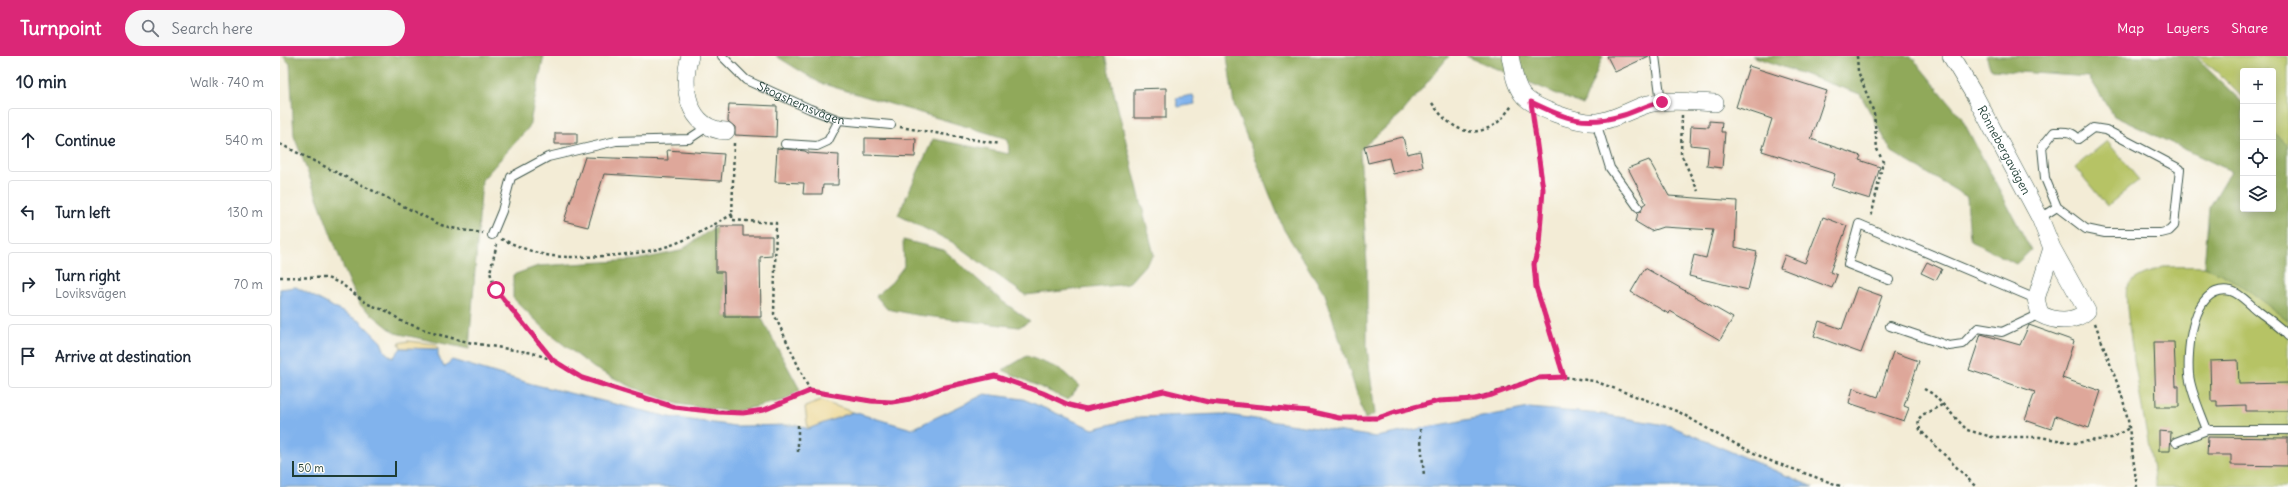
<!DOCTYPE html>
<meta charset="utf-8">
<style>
body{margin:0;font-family:Delius,sans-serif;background:#f6f6f7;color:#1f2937}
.controls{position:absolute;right:12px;top:12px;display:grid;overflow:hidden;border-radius:4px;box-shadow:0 2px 10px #0003}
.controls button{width:36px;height:36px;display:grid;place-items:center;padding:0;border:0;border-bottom:1px solid #e0e1e3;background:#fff;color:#1f2937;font:20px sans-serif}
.scale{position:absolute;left:12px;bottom:10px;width:105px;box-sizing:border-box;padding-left:4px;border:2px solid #1f3d34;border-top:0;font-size:11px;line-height:14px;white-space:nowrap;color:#1f3d34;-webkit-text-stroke:3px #fdfcf7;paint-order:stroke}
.stop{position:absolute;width:12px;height:12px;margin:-9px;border:3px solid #db2777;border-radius:50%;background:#fff}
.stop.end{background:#db2777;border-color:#fff;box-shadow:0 1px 4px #0008}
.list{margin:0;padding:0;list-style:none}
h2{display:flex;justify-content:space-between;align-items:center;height:52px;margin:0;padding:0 16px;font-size:17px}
h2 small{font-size:13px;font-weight:400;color:#747a83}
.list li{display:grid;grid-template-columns:26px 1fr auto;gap:12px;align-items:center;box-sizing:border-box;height:64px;margin:0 8px 8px;padding:0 8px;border:1px solid #e0e1e3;border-radius:4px}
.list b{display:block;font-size:15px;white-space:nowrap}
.list p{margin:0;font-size:13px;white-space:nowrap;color:#747a83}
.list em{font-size:13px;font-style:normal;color:#747a83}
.icon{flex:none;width:22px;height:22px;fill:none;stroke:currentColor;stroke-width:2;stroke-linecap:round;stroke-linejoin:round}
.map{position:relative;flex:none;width:2008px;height:431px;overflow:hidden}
header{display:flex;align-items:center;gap:24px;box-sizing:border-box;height:56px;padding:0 20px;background:#db2777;color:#fff}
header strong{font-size:19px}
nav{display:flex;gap:22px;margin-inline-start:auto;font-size:14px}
.search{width:280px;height:36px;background:#f6f6f7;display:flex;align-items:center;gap:10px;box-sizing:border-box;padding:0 14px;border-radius:22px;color:#747a83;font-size:15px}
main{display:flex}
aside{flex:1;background:#fff}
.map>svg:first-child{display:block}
.green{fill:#b6c365;stroke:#6a804c}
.forest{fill:#90a95a;stroke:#587347}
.sand{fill:#eeda9e;stroke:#868c69}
.water{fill:#81b3ed;stroke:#507890}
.building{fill:#dea79a}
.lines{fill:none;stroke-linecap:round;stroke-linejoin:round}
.service-casing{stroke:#3f574c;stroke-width:10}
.minor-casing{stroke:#3f574c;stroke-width:18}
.path{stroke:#3f574c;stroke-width:2.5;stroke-dasharray:3 3;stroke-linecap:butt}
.service{stroke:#fff;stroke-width:8}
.minor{stroke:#fff;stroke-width:17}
.route{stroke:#db2777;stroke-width:5}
.labels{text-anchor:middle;stroke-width:3.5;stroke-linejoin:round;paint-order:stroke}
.street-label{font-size:12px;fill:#1f3d34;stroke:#fdfcf7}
</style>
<header>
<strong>Turnpoint</strong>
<div class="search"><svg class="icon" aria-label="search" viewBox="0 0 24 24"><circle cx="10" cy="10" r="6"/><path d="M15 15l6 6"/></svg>Search here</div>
<nav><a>Map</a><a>Layers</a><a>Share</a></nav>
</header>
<main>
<aside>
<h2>10 min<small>Walk · 740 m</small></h2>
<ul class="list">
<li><svg class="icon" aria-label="ahead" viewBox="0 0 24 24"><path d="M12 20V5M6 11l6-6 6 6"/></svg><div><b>Continue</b></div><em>540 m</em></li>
<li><svg class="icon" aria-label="left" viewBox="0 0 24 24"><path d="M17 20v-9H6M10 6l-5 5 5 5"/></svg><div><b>Turn left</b></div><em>130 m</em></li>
<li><svg class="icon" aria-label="right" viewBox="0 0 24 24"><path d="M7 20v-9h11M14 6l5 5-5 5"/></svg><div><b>Turn right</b><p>Loviksvägen</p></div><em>70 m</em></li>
<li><svg class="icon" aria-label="arrive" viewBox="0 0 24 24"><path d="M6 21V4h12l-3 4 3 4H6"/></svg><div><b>Arrive at destination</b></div></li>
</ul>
</aside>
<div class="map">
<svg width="2008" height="431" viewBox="0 0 2008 431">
<rect width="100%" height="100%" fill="#fdfcf7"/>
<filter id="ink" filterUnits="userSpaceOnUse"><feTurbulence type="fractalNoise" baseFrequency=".025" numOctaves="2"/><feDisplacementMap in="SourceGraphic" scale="8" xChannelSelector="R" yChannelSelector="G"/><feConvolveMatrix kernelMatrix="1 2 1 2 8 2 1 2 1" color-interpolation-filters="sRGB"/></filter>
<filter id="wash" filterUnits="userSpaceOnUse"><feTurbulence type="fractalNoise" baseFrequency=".012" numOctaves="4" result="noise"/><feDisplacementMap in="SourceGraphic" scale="16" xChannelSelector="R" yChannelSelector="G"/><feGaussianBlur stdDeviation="0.9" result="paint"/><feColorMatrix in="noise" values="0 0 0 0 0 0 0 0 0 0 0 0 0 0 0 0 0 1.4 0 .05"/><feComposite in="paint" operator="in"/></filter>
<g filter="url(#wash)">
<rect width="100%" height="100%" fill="#f3ecd6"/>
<path class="green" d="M1916,0H2008V93L1993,75V15H1963V42L1936,15Z
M1827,85L1859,124L1827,150L1795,111Z
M1883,211C1896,211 1910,210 1923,211C1947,214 1988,249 2008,264V431H1876C1872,404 1841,245 1847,232C1853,220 1872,216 1883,211Z"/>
<path class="forest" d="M3,0H264L249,71L202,124L189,293L115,277L79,248L64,213L14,80L10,8Z
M496,0H825L874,199L848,228L745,239L672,186L618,159L653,83L729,98L728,83L540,27Z
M947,0H1169L1122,57L1080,94L1087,209V291L1095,358L1085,363L1045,238L1004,174L954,49Z
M1186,0H1323L1303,49Z
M1472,0H1631L1681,61L1751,194L1736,208L1690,184L1687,141L1612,96L1580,38Z
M1706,0H1914L1963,47V153H1993V75L2008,90V264C1982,245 1955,221 1924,211L1929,152L1951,115L1834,60L1809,21L1711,14Z
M436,170V215L444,216L445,261H481L520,334L505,344L453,356L397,348L352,331L314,312L270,278L233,242V219L258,210L357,204L400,195Z
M623,184L664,194L722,245L750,265L739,271L637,259L607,253L596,240L612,226L624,210Z
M747,300L780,313L799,330L788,344L723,314Z"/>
<path class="sand" d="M128,285L156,288L158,293L121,292L119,287Z
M541,345L573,356L528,373L525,351Z"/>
<path class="water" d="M913,39L915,48L898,51L896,42Z
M16,231L81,266L101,286L105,296L113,302L121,292L158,293V299L164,311L172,304L252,328L389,361L455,370L518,369L528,373L573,356L632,373L705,338L743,343L813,373L859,361L942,358L1096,381L1249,352L1321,358L1391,370L1533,431H0V233Z"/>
<g id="blocks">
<path class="building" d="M1327,0H1369L1335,16Z
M1469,10L1547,35L1531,83L1581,100L1579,104L1600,111L1590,143L1551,131L1555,118L1482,95L1492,63L1456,51Z
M886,32V62H854V33Z
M449,48L497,50L496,81L455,79V71L448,65Z
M1429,65L1442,66L1441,76H1445L1442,112L1427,110L1429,91L1410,89L1411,70L1429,71Z
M275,77H297V88H275Z
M1123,81L1127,98L1140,95L1143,111L1113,118L1109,102L1088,107L1084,90Z
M585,82L636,83L635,101L585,99Z
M497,92L525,95L528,97L559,99L558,129H543L542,138H523L524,127L495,126Z
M387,94L444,98L441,125L324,118L308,171L284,165L305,101L388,104Z
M1369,104L1389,140L1457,145L1455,191L1477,196L1468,234L1409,220L1414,199L1426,202L1433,174L1383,171L1371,175L1356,166L1358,156L1361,155L1363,149L1366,147L1348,112Z
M1543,161L1567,170L1550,216L1557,219L1552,232L1500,212L1505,199L1525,207Z
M436,170H463V180H492V200L480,201L481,261H445L444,216H436Z
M1647,206L1662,213L1656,224L1641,217Z
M1365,212L1453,262L1440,284L1390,255L1389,258L1351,236Z
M1577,231L1602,240L1581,297L1534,280L1539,265L1562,273Z
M1749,269L1794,285L1782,322L1821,335L1809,372L1775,360L1771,373L1745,364L1755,336L1689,314L1701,278L1740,289Z
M1874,286H1894L1896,330H1899V351H1876Z
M1613,296L1639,305L1624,350L1629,352L1624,365L1569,347L1573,332L1598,341Z
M1958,304L1959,328L2008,327V355H1966V349L1937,350V345H1931L1930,305Z
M1879,375L1891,376L1890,395H1879Z
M1928,381L2008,382V410L1951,409V399H1927Z"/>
</g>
</g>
<g filter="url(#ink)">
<use href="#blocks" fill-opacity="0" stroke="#3f574c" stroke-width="1"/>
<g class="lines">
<defs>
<g id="service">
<path id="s1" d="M442,0L466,24L530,53L559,64L611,69"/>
<path d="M1375,0L1381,46"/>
<path d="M1316,66L1330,112L1358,151"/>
<path d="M505,88L537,90L548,85L559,64"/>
<path d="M1760,162L1777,151L1765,122L1762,91L1774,76C1784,76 1792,74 1798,83L1813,72L1826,74L1900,113L1894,170L1889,175L1881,177H1825L1806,173L1777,151"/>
<path d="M212,179L222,155L231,121L268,101L336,85L409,83L427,71"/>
<path d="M1609,224L1568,208L1579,168L1756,243"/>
<path d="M1610,270L1669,290L1683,288L1698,272L1722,276L1760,258"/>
<path d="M2008,280C2000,270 1988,263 1978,255C1970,249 1960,237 1951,235C1912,227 1907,294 1909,319C1911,337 1921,357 1927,374H2008"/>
<path d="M1896,386L1927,374"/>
</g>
<g id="minor">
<path d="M410,0C401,30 407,73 446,75"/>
<path d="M1230,0C1233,13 1234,27 1242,38C1252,52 1299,68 1317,66C1335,64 1351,53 1368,48C1389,43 1414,46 1435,47"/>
<path id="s2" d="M1671,0L1695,40L1760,162L1772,192L1807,255C1794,267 1775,266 1760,258L1756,243L1772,192"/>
</g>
</defs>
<use href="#service" class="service-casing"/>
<use href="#minor" class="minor-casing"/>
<path class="path" d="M1577,0L1578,15L1594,57L1597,93L1603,106L1591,162
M1152,47C1167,69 1187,85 1214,69C1222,64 1227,55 1233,49
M1402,59L1401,98L1418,135
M1253,64L1263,133L1259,189L1254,208L1256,231L1284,321
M620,71L720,88
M454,87L452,164L496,167L494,258L530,335
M0,88L161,169L176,173L203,177
M221,183C238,190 255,198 273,200C298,203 361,199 385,191C409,184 431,170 453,158
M217,188L210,216L215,234L273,304
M0,221L47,222L60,227L88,248L109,256L121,265L156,278L192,287L253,297L273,304L302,322L394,351L411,353L463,357L484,354L530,335L591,345L612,346L630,343L684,326L715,320L763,337L789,349L806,353L883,335L928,346L1028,355L1059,362L1079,363L1098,362L1115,356L1159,345L1195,343L1258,322L1284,321L1314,325L1399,356L1440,380L1488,404L1563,431
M1815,267L1842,340L1848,364L1857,431
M1644,333L1653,338L1687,374L1712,381H1760L1795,387L1832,382L1849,372
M1662,349L1642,359L1638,364L1640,374L1696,431
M518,369V398
M1140,373L1144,420"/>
<use href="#service" class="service"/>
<use href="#minor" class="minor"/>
</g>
</g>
<g class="lines" filter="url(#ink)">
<path class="route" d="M216,234L273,304L302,322L394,351L437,356L463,357L484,354L530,335L591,345L612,346L630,343L662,332L715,320L763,337L789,349L806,353L884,335L928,346L1028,355L1059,362H1098L1115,356L1159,345L1195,343L1212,339L1258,322L1284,321L1256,231L1254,208L1259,189L1263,133L1251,46C1287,63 1304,71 1344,59C1357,55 1368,48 1382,46"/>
</g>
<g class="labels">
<g class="street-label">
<text dy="4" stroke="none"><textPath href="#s1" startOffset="94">Skogshemsvägen</textPath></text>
<text dy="4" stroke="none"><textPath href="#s2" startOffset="108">Rönnebergavägen</textPath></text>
</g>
</g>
</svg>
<div class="controls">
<button>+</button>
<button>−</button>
<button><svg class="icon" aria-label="locate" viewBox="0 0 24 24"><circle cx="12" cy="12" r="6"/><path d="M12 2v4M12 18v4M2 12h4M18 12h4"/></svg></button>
<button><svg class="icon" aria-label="layers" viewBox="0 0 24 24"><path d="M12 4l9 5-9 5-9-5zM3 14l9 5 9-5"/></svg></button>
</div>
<div class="scale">50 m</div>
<div class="stop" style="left:216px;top:234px"></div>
<div class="stop end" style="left:1382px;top:46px"></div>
</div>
</main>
